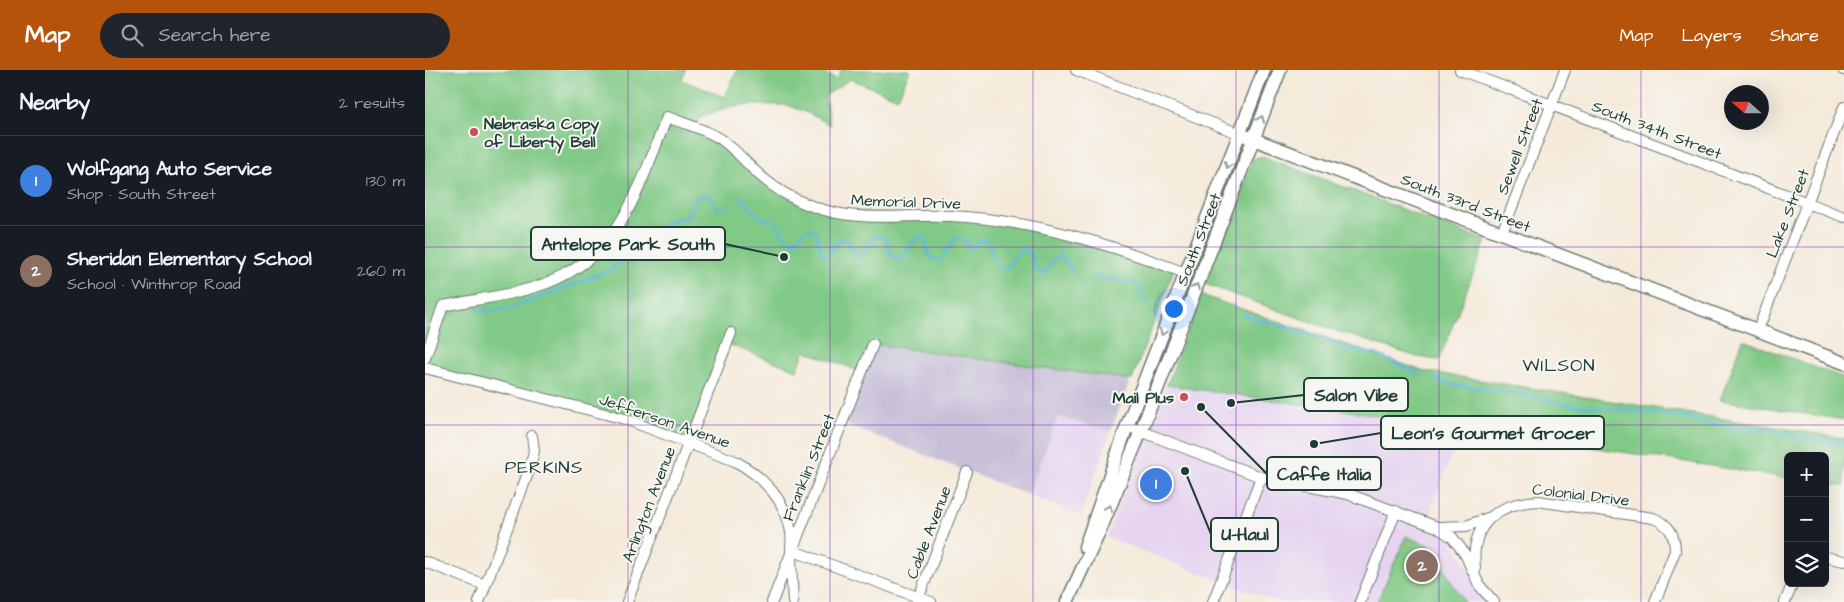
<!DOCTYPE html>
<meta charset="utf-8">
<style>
body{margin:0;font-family:"Architects Daughter",sans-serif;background:#20242c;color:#f1f3f6}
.controls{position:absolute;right:15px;bottom:15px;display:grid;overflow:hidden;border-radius:8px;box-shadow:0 5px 20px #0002}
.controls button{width:45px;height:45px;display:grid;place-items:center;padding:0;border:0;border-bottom:1px solid #363941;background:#171b24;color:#f1f3f6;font:25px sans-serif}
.compass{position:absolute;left:1299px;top:15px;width:45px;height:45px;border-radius:50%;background:#171b24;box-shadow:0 5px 20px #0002;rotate:291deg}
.you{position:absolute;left:748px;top:238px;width:18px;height:18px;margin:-12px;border:4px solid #fff;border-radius:50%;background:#1a73e8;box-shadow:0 0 0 8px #1a73e833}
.badge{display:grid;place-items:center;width:32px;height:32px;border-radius:50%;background:#b45309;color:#fff;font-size:16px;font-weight:700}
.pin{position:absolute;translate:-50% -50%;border:2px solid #fff;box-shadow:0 1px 5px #0006}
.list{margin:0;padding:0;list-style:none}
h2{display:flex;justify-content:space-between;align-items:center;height:65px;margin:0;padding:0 20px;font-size:21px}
h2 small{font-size:16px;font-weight:400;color:#9ea1a6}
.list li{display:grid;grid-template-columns:32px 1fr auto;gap:15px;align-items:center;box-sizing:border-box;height:90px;padding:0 20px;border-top:1px solid #363941}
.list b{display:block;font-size:19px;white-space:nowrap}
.list p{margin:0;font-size:16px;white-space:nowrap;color:#9ea1a6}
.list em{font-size:16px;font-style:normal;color:#9ea1a6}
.icon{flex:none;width:28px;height:28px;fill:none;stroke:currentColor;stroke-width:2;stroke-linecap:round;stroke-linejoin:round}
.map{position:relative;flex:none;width:1419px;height:532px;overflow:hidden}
header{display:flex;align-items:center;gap:30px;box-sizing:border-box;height:70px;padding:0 25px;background:#b45309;color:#fff}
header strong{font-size:24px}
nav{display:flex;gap:28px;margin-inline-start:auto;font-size:18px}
.search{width:350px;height:45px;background:#20242c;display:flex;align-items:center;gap:12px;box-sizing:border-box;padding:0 18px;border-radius:28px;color:#9ea1a6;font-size:19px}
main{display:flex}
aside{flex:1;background:#171b24}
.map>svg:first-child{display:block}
.built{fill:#e6d3f0}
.industrial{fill:#c8c0d8}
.green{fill:#81c986;stroke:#50835d}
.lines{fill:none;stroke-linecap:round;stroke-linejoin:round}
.stream{stroke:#62badf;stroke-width:2.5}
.minor-casing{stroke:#6a7a6e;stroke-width:12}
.major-casing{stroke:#6a7a6e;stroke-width:15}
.minor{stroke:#fff;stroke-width:10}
.major{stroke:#fff;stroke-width:12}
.oneway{stroke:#8f9e9a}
.grid{fill:none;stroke:#7b2cbf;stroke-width:1;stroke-opacity:0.55}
.poi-dot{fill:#d1495b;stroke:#f6f6f2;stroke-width:2}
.labels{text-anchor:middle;stroke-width:4;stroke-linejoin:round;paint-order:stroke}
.poi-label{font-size:16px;font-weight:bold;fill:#1f3d34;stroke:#f6f6f2;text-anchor:start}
.street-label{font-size:16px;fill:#1f3d34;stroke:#f6f6f2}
.neighbourhood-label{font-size:18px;letter-spacing:1px;fill:#1f3d34;stroke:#f6f6f2}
.leader{fill:none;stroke:#1f3d34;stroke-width:2}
.callout-dot{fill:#1f3d34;stroke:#f6f6f2;stroke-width:2}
.callout{fill:#f6f6f2;stroke:#1f3d34;stroke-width:2}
.callout-label{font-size:18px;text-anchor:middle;font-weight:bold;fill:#1f3d34}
</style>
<header>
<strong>Map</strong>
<div class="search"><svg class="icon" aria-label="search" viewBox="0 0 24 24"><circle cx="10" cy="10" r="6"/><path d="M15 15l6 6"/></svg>Search here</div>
<nav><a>Map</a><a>Layers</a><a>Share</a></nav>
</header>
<main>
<aside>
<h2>Nearby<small>2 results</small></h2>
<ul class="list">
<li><span class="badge" style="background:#3f7fe0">1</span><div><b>Wolfgang Auto Service</b><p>Shop · South Street</p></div><em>130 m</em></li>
<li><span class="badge" style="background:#8d6e63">2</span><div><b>Sheridan Elementary School</b><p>School · Winthrop Road</p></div><em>260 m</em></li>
</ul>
</aside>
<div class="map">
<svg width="1419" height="532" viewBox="0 0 1419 532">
<rect width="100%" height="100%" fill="#f6f6f2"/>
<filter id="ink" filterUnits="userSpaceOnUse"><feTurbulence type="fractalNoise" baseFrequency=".02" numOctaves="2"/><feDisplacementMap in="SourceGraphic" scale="10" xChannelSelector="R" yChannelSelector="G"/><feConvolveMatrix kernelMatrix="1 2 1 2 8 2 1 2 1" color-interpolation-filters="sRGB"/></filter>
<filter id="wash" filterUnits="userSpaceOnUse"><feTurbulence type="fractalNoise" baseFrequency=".0096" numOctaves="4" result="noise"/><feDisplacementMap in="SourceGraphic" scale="20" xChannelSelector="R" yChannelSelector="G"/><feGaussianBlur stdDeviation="1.12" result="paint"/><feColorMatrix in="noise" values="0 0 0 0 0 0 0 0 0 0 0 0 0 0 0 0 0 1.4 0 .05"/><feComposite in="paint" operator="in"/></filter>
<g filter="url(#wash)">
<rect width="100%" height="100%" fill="#f5eada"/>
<path class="built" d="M742,315L1037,357L1001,452L1021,462L1060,524L1057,532H852L681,467Z
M633,347L686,361L655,446L603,425Z"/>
<path class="industrial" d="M448,274L705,310L686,361L633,347L603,425L417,353Z"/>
<path class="green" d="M0,0H261L257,10L300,27L312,0H388L412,9L416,0H485L473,28L425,9L400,26L405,55L381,42L362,35H318L276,46L271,58L288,66L337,108L396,139L579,152L749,199L707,310L448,274L437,302L380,281L372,300L302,274L263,373L200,349L0,298Z
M837,86L1061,171L1014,290L992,287L894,255L780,214L828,89Z
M776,225L998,301L1419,368V416L1400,414V386H1363V408L1037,357L742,315Z
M1318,270L1419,308V350L1295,330Z
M981,466L1005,476L1012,483L1025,510L1040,532H952Z"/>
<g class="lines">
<path class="stream" d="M314,127L318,129L335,148L350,151C357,160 358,168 370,172L378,162L383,159L391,162L397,184L405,183C410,177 413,168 421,169L433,187L437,186L445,170L455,166L462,170C465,179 464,191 478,190L486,174L494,167L500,169L504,186L513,191C523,187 522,173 533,167L542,172L544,178H549L554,171L560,170L564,173L570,194L580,199C588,194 589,184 597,179L606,184C608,192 609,201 618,204C626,199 625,187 636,185C642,189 643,196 648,202
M667,206L708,212C717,218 717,230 725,237
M51,240H74L89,237L185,200L198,191L239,153L262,146C268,135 270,122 286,126L292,138L296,140L304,136
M818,245L884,264L922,278L950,284L994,304
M1009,309L1025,314L1096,324L1142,334L1260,347L1276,352L1319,359L1344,360L1385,369L1419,373"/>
</g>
</g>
<g filter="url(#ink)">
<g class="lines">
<defs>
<path id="minor" d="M651,0L815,64
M1035,0L1419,147
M1418,0H1419
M1077,163L1140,0
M1333,260L1419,37
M0,288L18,236C52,229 90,225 122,213C197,185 215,114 242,47C260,54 281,59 297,70C308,78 316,87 325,96C345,117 371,132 399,140C440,152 484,144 526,146C607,150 685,174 760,203
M0,298L200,349L310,391C337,406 361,430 366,462C367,469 366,475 366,481C366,498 367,515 368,532
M702,356L836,407L923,424L1012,457L1027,467L1034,476L1041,486L1054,515L1069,532
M1015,457L1041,456L1063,448
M366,480L506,532
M1400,487L1419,491
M0,492L60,515
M1050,498C1045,454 1072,433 1113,431L1228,448C1244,454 1250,464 1250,481L1230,532
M54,532L105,398L109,381L107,366
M202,532L306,263
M347,532L448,274
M492,532L542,402
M788,532L836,407
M935,532L971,441
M1360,532L1368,513"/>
<path id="major" d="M815,64L1419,293
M660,477L702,356L839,0
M642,532L676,458L716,361L855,0"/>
</defs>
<use href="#minor" class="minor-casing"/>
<use href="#major" class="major-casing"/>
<use href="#minor" class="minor"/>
<use href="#major" class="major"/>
</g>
<defs><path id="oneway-chevron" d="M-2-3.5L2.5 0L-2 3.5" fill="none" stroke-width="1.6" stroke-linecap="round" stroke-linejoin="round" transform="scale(1.25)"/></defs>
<g class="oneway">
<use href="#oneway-chevron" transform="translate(836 49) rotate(-69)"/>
<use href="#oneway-chevron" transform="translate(803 95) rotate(111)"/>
<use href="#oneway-chevron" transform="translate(771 217) rotate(-69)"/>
<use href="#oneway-chevron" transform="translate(738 262) rotate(111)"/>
<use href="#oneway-chevron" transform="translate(684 438) rotate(-68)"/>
</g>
</g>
<path class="grid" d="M203,0V532M405,0V532M608,0V532M811,0V532M1014,0V532M1216,0V532M0,177H1419M0,355H1419"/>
<g class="poi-dot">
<circle cx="49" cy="62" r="5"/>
<circle cx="759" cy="327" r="5"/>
</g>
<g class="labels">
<g class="poi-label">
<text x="59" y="59">Nebraska Copy<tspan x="59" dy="18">of Liberty Bell</tspan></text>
<text x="749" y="333" text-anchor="end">Mail Plus</text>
</g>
<g class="street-label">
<text transform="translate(1232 59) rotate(21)" y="6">South 34th Street</text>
<text transform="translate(1094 76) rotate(-69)" y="6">Sewell Street</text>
<text transform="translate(481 131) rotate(2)" y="6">Memorial Drive</text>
<text transform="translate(1041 132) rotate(21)" y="6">South 33rd Street</text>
<text transform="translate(1362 143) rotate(-69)" y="6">Lake Street</text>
<text transform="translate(773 169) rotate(-69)" y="6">South Street</text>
<text transform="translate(240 350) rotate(19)" y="6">Jefferson Avenue</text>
<text transform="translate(383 397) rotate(-68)" y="6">Franklin Street</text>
<text transform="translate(1156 424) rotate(7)" y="6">Colonial Drive</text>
<text transform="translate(223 434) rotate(-69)" y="6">Arlington Avenue</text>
<text transform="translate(503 462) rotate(-69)" y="6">Cable Avenue</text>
</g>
<g class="neighbourhood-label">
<text x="1134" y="301">WILSON</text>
<text x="119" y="403">PERKINS</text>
</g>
</g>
<path class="leader" d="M359 187L300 174M806 333L879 325M889 374L956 363M776 337L842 404M760 401L786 464"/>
<g class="callout-dot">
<circle cx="359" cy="187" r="5"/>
<circle cx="806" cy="333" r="5"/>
<circle cx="889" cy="374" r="5"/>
<circle cx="776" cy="337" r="5"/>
<circle cx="760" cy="401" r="5"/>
</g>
<g class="callout">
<rect x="106" y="157" width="194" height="33" rx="5"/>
<rect x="879" y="308" width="104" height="33" rx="5"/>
<rect x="956" y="346" width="223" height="33" rx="5"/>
<rect x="842" y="387" width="114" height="33" rx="5"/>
<rect x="786" y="448" width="67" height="33" rx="5"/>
</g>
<g class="callout-label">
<text x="203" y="180">Antelope Park South</text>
<text x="931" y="331">Salon Vibe</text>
<text x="1068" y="369">Leon's Gourmet Grocer</text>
<text x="899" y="410">Caffe Italia</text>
<text x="820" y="470">U-Haul</text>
</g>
</svg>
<div class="controls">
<button>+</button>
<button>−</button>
<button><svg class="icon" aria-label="layers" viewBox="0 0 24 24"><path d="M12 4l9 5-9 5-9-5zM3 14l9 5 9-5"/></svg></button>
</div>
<svg class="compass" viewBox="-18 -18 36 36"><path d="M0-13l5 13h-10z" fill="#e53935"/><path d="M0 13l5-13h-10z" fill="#9ea1a6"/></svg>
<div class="you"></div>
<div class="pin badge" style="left:731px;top:414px;background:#3f7fe0">1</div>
<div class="pin badge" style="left:997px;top:496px;background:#8d6e63">2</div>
</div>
</main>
